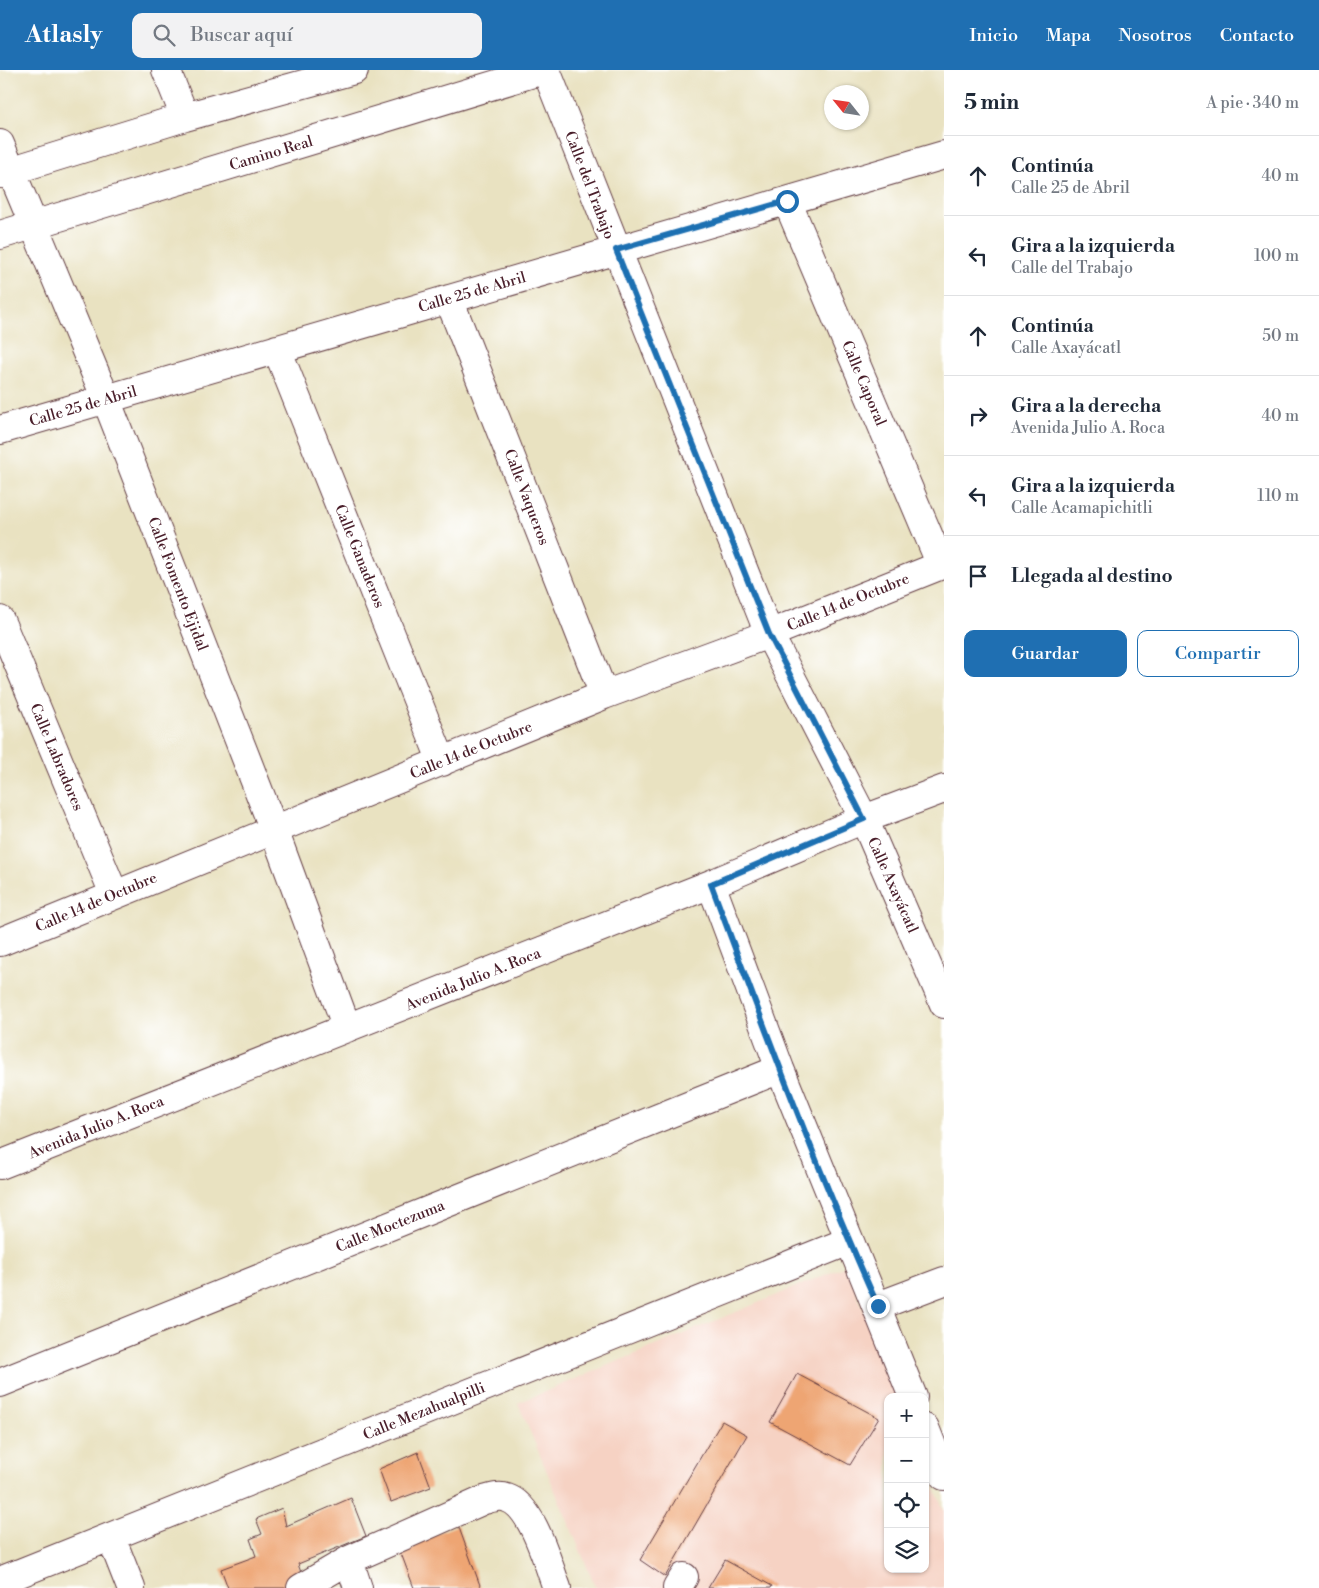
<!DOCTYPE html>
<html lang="es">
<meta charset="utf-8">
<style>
body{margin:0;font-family:"Libre Bodoni",serif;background:#f2f2f3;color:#1f2937}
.controls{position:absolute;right:15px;bottom:15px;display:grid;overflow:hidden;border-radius:10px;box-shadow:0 1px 4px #0004}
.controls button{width:45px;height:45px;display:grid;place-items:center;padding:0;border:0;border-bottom:1px solid #e0e1e3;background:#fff;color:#1f2937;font:25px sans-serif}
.compass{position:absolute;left:824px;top:15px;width:45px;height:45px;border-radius:50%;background:#fff;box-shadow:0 1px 4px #0004;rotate:300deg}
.stop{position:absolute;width:15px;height:15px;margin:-11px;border:4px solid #1f6fb2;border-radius:50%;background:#fff}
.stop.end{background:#1f6fb2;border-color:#fff;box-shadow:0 1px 5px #0008}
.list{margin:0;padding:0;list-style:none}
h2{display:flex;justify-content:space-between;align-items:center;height:65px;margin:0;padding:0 20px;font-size:21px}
h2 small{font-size:16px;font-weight:400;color:#747a83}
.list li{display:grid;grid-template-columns:32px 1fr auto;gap:15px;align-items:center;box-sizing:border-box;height:80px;padding:0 20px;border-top:1px solid #e0e1e3}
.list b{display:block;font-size:19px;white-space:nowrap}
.list p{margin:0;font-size:16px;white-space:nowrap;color:#747a83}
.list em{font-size:16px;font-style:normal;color:#747a83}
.actions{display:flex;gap:10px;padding:15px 20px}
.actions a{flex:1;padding:11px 0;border:1px solid #1f6fb2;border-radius:10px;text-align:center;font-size:18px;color:#1f6fb2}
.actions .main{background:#1f6fb2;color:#fff}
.icon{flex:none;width:28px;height:28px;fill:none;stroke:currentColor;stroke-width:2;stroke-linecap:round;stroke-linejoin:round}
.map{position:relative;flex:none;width:944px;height:1518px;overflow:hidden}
header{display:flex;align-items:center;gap:30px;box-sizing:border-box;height:70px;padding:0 25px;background:#1f6fb2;color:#fff}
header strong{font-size:24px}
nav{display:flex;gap:28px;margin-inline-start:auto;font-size:18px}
.search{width:350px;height:45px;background:#f2f2f3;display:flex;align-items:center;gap:12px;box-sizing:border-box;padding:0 18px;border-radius:10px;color:#747a83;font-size:19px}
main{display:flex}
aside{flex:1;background:#fff}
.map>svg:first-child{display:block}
.built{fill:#f6d2c3}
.building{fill:#eea573}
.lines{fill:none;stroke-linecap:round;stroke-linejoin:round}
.minor-casing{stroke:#623c42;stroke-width:30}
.minor{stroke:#fff;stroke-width:28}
.route{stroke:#1f6fb2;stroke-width:6}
.labels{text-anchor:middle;stroke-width:5;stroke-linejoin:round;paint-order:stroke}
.street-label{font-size:15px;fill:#4a1f2b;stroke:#fff}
</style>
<header>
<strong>Atlasly</strong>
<div class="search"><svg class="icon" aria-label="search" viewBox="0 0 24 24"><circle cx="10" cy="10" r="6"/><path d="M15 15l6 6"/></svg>Buscar aquí</div>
<nav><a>Inicio</a><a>Mapa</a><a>Nosotros</a><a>Contacto</a></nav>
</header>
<main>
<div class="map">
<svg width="944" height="1518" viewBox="0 0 944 1518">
<rect width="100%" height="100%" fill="#fff"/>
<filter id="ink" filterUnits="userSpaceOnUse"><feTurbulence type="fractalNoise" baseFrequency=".02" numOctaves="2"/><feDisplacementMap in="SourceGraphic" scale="10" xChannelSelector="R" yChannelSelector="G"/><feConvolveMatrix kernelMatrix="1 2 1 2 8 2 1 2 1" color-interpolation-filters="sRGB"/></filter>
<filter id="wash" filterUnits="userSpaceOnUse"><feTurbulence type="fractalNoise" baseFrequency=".0096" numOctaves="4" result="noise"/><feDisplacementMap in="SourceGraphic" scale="20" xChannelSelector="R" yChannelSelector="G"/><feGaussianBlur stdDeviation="1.12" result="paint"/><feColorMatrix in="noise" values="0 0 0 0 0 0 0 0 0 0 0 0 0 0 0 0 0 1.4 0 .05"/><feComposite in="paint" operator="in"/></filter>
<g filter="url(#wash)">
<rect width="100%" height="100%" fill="#e9e2c1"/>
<path class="built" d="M846,1196L898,1327H888V1499H925V1394L944,1441V1518H596L518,1333Z"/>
<g id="blocks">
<path class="building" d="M797,1304L879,1348L850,1395L770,1352Z
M722,1351L747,1365L665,1507L640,1490Z
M418,1382L431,1417L391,1432L379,1399Z
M351,1428L366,1466L298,1494L304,1511L286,1518H228L221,1499L256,1486L250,1469L262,1464L256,1449L282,1438L286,1456Z
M458,1455L481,1518H414L399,1478Z
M725,1490L772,1516L771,1518H708Z"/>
</g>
</g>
<g filter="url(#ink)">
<use href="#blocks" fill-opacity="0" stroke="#623c42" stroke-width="1"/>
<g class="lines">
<defs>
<path id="minor" d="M166,0L185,47
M546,0L769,564L864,749L944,934
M0,74L106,329L274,760L347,958
M0,104L185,47L354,0
M787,131L941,495
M0,165L543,0
M449,229L604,625
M277,279L442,692
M0,360L944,85
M0,550L114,824
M711,814L780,999L913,1327
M0,872L604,625L769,564L944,494
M0,1095L711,814L864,749L944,719
M878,1236L944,1211
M0,1313L780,999
M925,1358L944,1406
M111,1467L131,1518
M349,1490L358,1518
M0,1511L849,1171
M301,1518L349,1490L484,1430C492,1428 499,1425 507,1428C533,1436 548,1495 557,1518
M677,1518L684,1507"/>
</defs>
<use href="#minor" class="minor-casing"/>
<use href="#minor" class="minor"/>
</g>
</g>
<g class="lines" filter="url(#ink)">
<path class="route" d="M787,131L616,180L769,564L864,749L711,814C764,956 816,1098 878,1236"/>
</g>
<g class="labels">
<g class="street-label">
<text transform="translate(271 83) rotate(-17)" y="5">Camino Real</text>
<text transform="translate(590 115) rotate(69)" y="5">Calle del Trabajo</text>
<text transform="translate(472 222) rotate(-16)" y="5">Calle 25 de Abril</text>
<text transform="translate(864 313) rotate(67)" y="5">Calle Caporal</text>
<text transform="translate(83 336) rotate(-16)" y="5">Calle 25 de Abril</text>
<text transform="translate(527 427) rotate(69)" y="5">Calle Vaqueros</text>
<text transform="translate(360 486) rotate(68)" y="5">Calle Ganaderos</text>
<text transform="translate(178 514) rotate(69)" y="5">Calle Fomento Ejidal</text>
<text transform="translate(848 532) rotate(-22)" y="5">Calle 14 de Octubre</text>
<text transform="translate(471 680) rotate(-22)" y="5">Calle 14 de Octubre</text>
<text transform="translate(57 687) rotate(67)" y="5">Calle Labradores</text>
<text transform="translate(893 815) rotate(66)" y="5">Calle Axayácatl</text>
<text transform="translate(96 832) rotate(-23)" y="5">Calle 14 de Octubre</text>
<text transform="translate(473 909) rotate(-22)" y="5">Avenida Julio A. Roca</text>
<text transform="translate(96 1057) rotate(-22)" y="5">Avenida Julio A. Roca</text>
<text transform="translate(390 1156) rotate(-22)" y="5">Calle Moctezuma</text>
<text transform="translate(424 1341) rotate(-22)" y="5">Calle Mezahualpilli</text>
</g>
</g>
</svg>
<div class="controls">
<button>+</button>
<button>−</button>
<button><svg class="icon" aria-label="locate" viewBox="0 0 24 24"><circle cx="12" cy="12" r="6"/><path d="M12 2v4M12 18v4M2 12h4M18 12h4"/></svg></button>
<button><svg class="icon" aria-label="layers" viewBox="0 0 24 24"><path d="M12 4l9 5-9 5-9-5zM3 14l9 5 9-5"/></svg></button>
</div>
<svg class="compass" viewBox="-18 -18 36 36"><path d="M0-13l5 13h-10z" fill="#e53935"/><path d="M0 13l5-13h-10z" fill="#747a83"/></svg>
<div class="stop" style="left:787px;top:131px"></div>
<div class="stop end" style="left:878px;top:1236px"></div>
</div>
<aside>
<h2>5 min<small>A pie · 340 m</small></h2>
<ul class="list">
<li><svg class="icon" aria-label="ahead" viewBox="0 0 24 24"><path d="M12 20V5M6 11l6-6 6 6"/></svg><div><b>Continúa</b><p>Calle 25 de Abril</p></div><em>40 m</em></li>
<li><svg class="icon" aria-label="left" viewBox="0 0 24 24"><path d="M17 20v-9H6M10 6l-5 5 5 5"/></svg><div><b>Gira a la izquierda</b><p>Calle del Trabajo</p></div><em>100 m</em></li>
<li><svg class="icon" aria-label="ahead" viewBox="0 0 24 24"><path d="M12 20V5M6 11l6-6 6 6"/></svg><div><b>Continúa</b><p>Calle Axayácatl</p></div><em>50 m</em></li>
<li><svg class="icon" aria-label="right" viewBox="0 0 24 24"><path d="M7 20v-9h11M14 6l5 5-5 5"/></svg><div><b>Gira a la derecha</b><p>Avenida Julio A. Roca</p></div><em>40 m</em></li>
<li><svg class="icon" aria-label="left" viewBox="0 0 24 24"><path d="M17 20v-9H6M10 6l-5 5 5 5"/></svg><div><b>Gira a la izquierda</b><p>Calle Acamapichitli</p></div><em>110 m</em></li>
<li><svg class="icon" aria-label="arrive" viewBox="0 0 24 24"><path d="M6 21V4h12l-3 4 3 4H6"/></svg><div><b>Llegada al destino</b></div></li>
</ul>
<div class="actions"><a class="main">Guardar</a><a>Compartir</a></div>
</aside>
</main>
